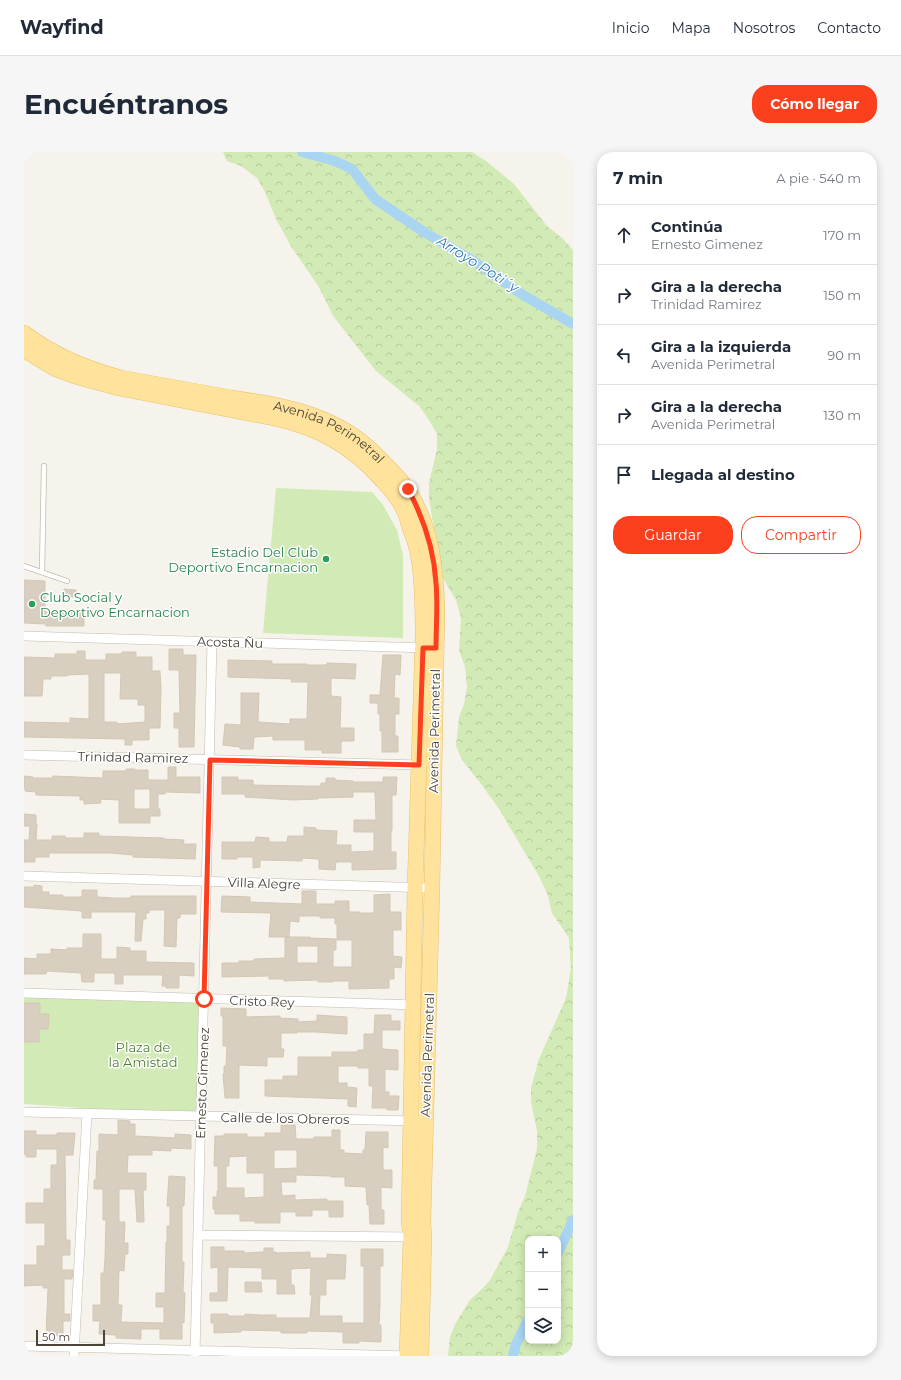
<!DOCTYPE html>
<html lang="es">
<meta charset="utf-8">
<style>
body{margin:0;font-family:Montserrat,sans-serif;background:#f6f6f7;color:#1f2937}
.controls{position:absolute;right:12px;bottom:12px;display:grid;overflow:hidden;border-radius:8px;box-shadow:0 2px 10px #0003}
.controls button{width:36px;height:36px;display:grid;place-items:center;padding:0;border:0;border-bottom:1px solid #e0e1e3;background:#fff;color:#1f2937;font:20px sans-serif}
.scale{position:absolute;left:12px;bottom:10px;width:69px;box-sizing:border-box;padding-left:4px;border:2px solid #4b4439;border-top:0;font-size:11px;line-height:14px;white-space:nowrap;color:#4b4439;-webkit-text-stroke:3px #fff;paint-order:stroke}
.stop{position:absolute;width:12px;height:12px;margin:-9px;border:3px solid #fc3f1d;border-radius:50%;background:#fff}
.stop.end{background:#fc3f1d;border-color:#fff;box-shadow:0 1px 4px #0008}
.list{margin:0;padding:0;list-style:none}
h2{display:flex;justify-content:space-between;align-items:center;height:52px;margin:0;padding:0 16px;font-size:17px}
h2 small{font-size:13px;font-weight:400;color:#747a83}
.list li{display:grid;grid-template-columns:26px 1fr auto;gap:12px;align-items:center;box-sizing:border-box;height:60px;padding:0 16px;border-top:1px solid #e0e1e3}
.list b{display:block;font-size:15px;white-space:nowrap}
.list p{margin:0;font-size:13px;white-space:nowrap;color:#747a83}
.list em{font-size:13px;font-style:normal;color:#747a83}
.actions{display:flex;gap:8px;padding:12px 16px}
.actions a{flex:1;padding:9px 0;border:1px solid #fc3f1d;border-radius:16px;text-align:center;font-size:14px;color:#fc3f1d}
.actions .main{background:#fc3f1d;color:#fff}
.icon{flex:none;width:22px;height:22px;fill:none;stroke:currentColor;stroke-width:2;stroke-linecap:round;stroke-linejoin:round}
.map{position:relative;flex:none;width:549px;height:1204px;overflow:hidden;border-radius:16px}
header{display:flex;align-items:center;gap:24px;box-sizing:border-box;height:56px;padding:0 20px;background:#fff;border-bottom:1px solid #e0e1e3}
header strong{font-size:19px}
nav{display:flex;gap:22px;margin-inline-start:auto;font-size:14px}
.intro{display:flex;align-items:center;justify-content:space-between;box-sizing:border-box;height:96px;padding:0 24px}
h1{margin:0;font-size:28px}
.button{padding:10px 18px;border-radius:16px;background:#fc3f1d;color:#fff;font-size:14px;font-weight:700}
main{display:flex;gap:24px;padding:0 24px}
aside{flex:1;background:#fff;border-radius:16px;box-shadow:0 2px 10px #0003}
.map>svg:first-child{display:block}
.green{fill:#d2eab5}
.forest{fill:url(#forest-crowns);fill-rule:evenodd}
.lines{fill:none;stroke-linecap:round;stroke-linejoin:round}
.canal{stroke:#a9d4f2;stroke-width:10}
.building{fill:#d8cfc1;stroke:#d3c7b4;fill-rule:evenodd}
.service-casing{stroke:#c2bbae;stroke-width:6}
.minor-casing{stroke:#c2bbae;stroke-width:10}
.primary-casing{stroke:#e6c16a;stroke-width:16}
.service{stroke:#fff;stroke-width:4.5}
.minor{stroke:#fff;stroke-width:9}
.primary{stroke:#ffe39c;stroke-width:15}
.route{stroke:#fc3f1d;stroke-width:5}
.leisure-dot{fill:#2e9e5b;stroke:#fff;stroke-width:1.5}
.labels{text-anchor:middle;stroke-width:3;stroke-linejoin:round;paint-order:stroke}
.street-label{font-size:13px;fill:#4b4439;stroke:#fff}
.leisure-label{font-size:13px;fill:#27864d;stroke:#fff;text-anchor:end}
.park-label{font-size:13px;fill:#4a7f2a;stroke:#fff}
.water-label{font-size:14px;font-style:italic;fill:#2e7ab2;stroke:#fff}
</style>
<header>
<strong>Wayfind</strong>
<nav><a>Inicio</a><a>Mapa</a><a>Nosotros</a><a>Contacto</a></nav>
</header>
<div class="intro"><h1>Encuéntranos</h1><a class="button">Cómo llegar</a></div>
<main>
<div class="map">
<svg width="549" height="1204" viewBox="0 0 549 1204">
<defs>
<pattern id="forest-crowns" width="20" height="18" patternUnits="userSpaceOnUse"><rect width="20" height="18" fill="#d2eab5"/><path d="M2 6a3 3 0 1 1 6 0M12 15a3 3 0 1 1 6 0" fill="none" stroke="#b6ca9c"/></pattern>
</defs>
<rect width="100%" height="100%" fill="#f6f3ec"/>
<path class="green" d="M252,336L348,340L359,353L373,378L379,403V486L239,481Z
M0,843L180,847L176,964L0,952Z"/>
<path class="forest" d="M199,0H448L462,9L490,32L523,74L539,87L549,98V1204H424L426,1185L431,1172L446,1148L457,1138L466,1128L484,1095L494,1060L501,1044L513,997V979L507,950V936L515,907L542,846L547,817L545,786L528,761L524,744L516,726L475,657L457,632L438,608L432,594L435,565L440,552L443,535L441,515L435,498L437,466L432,448L415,420L412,388L405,347V331L413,297V282L405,268L395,254L352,219L309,164L295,135L268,96L252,67L241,40L233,26L217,14L203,9ZM504,1087H534V1189H504Z"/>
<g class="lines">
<path class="canal" d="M278,0L311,9L328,17L351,47L400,80L448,108L499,143L549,172
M534,1101L549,1068
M489,1204L492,1192L504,1168"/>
</g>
<path class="building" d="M0,428L21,429V460H60V474H22V472L0,471Z
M40,437L52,438L51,445H40Z
M145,497H159V503H172L170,595H155V576H150V561H156L155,518H145Z
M53,499H61V508H82V502H98V500H112V505H128V519H136L137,537L136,576H125V588H108V593H101V587L0,585V570L46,571V566L65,567V522L43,523V524H27V527H19L18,544H0V505L31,506V502H53ZM80,521H97L96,547H114V553H121V570L93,572V570H80Z
M359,503H377L376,523L371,522L370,546H375V562H371V584H374V600H358V579H356V562H354V551H346V543H356Z
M204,508L248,509V512H283V513H303V511L332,512L331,527L307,526V544L317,545L316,576H330V589H317V601H298V598H281V588H249V584L230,585L229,597H216V595L199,593L201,572L217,573V541H235L234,570L266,572V567H283L284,530H267L268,527L204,525Z
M144,615H152V625H176V641L141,640V642H134V657H136V664H126V671H95V648L76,647L77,651L60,652V648H56V644L12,643V640L1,639L0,624L9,625V626H28L29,624L79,626V619H102V617H111V618H124V628H144ZM110,637H126V657H110Z
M198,625H214V628H229V633L278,634H297V631H302V626H311V628L329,629V630H359V625H373L372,643H368V679H367V700H372V717L328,718V710H312L311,718L295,717V707L278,706V709L236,708V715L229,716V705H213V707H198V690H231L232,685L245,686V690H263L264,684H280V675L292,676V678L313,679L312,693H327V700L350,699V680H330V668H352L351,640H329V645L294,646V647L269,648L221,645V642H198Z
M0,662L12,663V672H13L12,688H28V684H41V686H60V681H75V684L140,686V687L160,688L159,692H172L171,707L109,705V703L86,701H25V705H11V710H0V688H5L6,674H0Z
M10,733L18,734V740H25V743H39V745H58V738H73V745L89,746H107V744H172V762H156V766H153L152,795L140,794L141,758H125V761H122V767H119L117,789H111L112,760H67V766H58V759L0,755V735H10Z
M278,739H292V752H311V749H325V760H336V761H350V743L366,742V760H377V778H369V804L378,805L377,816L370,815V827H365V836L325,837V829H309V830H294V828L260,829V827H245V824L198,825V811H215V809H230V807L261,806V785H286V786L312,787V798H309V815H328V788H313V772H311V766H296V764H275V770L266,769L265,785H245L247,761L197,760L198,744L226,745V750L278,752ZM273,794H294V811H273Z
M59,782H77V807H93V795L106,796V799H122V810L170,811V824L155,823V836H142V834H138L139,823H99V832H91V821H70V830H58L57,821L23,819L22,822H0V806L13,807V802H27V797L43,798V796H59Z
M0,851H16V862H25L24,877H15V890H0Z
M197,856L222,857V865L256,864V866L274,867V870L293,869V863L323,865V882L292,880H273V881H257V897H260L259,905H243V914L215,913V946H201L199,922H200V914H202L203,894H199V864H197Z
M351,863H367V869H376V878H358V897L374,898V918L361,917V940H365V944H375L374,958H363V956H348L349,934H345V916H334V914H314V931H323V935L333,936L332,955L324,954V947L241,944V928H259V924H274V905H308V900H334V898H340V882H350Z
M94,968L106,969V972H111V984L151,986V982L167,983V997L147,996V999L128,998V1003H104L103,1021H122V1038H119L120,1070H113L111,1037H95V1070H101L100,1091H104V1102H101L100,1119L95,1118L94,1153H98L97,1170L140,1171V1155H132V1141H141L142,1090H143V1074H146V1054H143L145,1024L161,1025L160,1054H158V1110H160L159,1140L161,1141L160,1171L158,1170V1187H136V1177H117V1187L92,1186V1183L75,1182L76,1169H69V1153H77V1121H80L81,1106L82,1068H79V1037H70V1028H72L73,999H75V982L94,983Z
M257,973H271L272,987H290V985H308V978H316V998H320V1001L339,1002V998H341L342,980H364V996L359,995V1018H368V1036L357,1035V1058H360V1072H346L345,1053H343L342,1035L321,1034V1025H307V1024L272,1023V1030H257L258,1044L271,1043V1048L303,1047V1049H319V1065H305V1058H288V1064H272V1060H256V1071H231V1069H216V1062H191V1057H189V1045H193V1039H194V1014H190L191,984H200V982H223V985H241V981H257ZM250,998H273V1016L250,1017ZM223,1004V1021H240V1045L220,1046V1036H202V1014H205V1005Z
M0,979H12V983H33V981H51L49,1003H41L42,1088H46V1103H38V1118H49L48,1127H40V1162H46V1169H39V1184L22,1183L24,1136H19V1133L0,1134V1113H13V1094H21V1071H2V1051H20V1037H27V1013H33V997H12V1005H2V1002H0Z
M187,1095H200V1099H220V1101L238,1100H240V1096H249V1100H252V1101L286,1100V1106H303V1102L322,1103L321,1127H302V1143H296L295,1164H318V1171H340V1114H337V1097H359V1114H356V1151L355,1173H357V1190L335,1189V1191H319V1180L283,1179V1181H257V1179L217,1178V1180L190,1181V1171H187V1162H204V1164H221V1162L236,1163H252V1166H286L288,1143H286L287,1116L267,1117V1133H270L271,1142H253V1127H238V1116L204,1115L203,1149H186V1141H194V1115L187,1116Z
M221,1130H237L238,1140H221Z"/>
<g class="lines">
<defs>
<path id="service" d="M0,414L43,429
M18,420L20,314"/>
<path id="minor" d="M0,484L402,496
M0,603L398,613
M0,724L408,736
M0,841L392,853
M0,960L391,969
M174,1083L391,1085
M0,1194L386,1204
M50,1204L63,961
M171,1204L188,490"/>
<g id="primary">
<path id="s1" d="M0,181C31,204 61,216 97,226C134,233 171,239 208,246C241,251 276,256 307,271C329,281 346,295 362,313C369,320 378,329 384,338C407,373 412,416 413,457L408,736L399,1070L400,1085L397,1204"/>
<path d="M0,198L32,217L51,224L95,236L250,266C295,276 326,293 357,327C365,336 373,344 379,356C382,362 384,369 386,376C390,386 394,397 395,408C399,433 399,459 399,484L391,736L385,1069L387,1085L383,1204"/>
</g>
</defs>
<use href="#service" class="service-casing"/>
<use href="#minor" class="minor-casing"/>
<use href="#primary" class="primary-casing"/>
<use href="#service" class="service"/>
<use href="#minor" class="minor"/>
<use href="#primary" class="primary"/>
</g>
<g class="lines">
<path class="route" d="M180,847L186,608L395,613L399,496H412C412,474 414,453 412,431C410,397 400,367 384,337"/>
</g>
<g class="leisure-dot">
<circle cx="302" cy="407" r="4"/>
<circle cx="8" cy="452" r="4"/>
</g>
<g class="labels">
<g class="street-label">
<text dy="5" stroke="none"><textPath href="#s1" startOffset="325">Avenida Perimetral</textPath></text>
<text transform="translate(206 490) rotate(2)" y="5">Acosta Ñu</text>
<text transform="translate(410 579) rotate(-89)" y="5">Avenida Perimetral</text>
<text transform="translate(109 605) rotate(1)" y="5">Trinidad Ramirez</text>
<text transform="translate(240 731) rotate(2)" y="5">Villa Alegre</text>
<text transform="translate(238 849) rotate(2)" y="5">Cristo Rey</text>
<text transform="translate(403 903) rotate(-88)" y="5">Avenida Perimetral</text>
<text transform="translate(178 931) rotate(-88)" y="5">Ernesto Gimenez</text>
<text transform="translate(261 966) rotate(1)" y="5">Calle de los Obreros</text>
</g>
<g class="leisure-label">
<text x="294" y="405">Estadio Del Club<tspan x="294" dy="15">Deportivo Encarnacion</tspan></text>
<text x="16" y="450" text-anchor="start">Club Social y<tspan x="16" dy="15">Deportivo Encarnacion</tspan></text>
</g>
<g class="park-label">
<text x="119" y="900">Plaza de<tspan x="119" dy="15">la Amistad</tspan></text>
</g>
<g class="water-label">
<text transform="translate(454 112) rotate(32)" y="5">Arroyo Poti´y</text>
</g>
</g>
</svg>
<div class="controls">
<button>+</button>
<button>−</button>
<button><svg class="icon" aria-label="layers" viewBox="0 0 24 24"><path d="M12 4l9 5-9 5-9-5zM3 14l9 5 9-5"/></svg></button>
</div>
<div class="scale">50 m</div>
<div class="stop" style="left:180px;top:847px"></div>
<div class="stop end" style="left:384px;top:337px"></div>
</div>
<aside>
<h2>7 min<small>A pie · 540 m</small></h2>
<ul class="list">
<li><svg class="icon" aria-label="ahead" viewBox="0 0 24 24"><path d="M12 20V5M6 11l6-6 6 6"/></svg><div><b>Continúa</b><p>Ernesto Gimenez</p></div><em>170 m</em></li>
<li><svg class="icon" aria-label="right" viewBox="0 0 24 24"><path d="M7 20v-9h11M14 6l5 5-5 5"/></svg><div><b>Gira a la derecha</b><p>Trinidad Ramirez</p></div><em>150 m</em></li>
<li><svg class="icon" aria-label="left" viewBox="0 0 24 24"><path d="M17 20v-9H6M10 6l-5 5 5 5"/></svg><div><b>Gira a la izquierda</b><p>Avenida Perimetral</p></div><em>90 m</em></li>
<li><svg class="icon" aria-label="right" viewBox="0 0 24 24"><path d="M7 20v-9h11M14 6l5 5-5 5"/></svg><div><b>Gira a la derecha</b><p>Avenida Perimetral</p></div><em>130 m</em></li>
<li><svg class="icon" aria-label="arrive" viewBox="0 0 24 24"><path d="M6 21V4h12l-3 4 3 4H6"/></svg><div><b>Llegada al destino</b></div></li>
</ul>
<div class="actions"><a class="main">Guardar</a><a>Compartir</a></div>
</aside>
</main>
